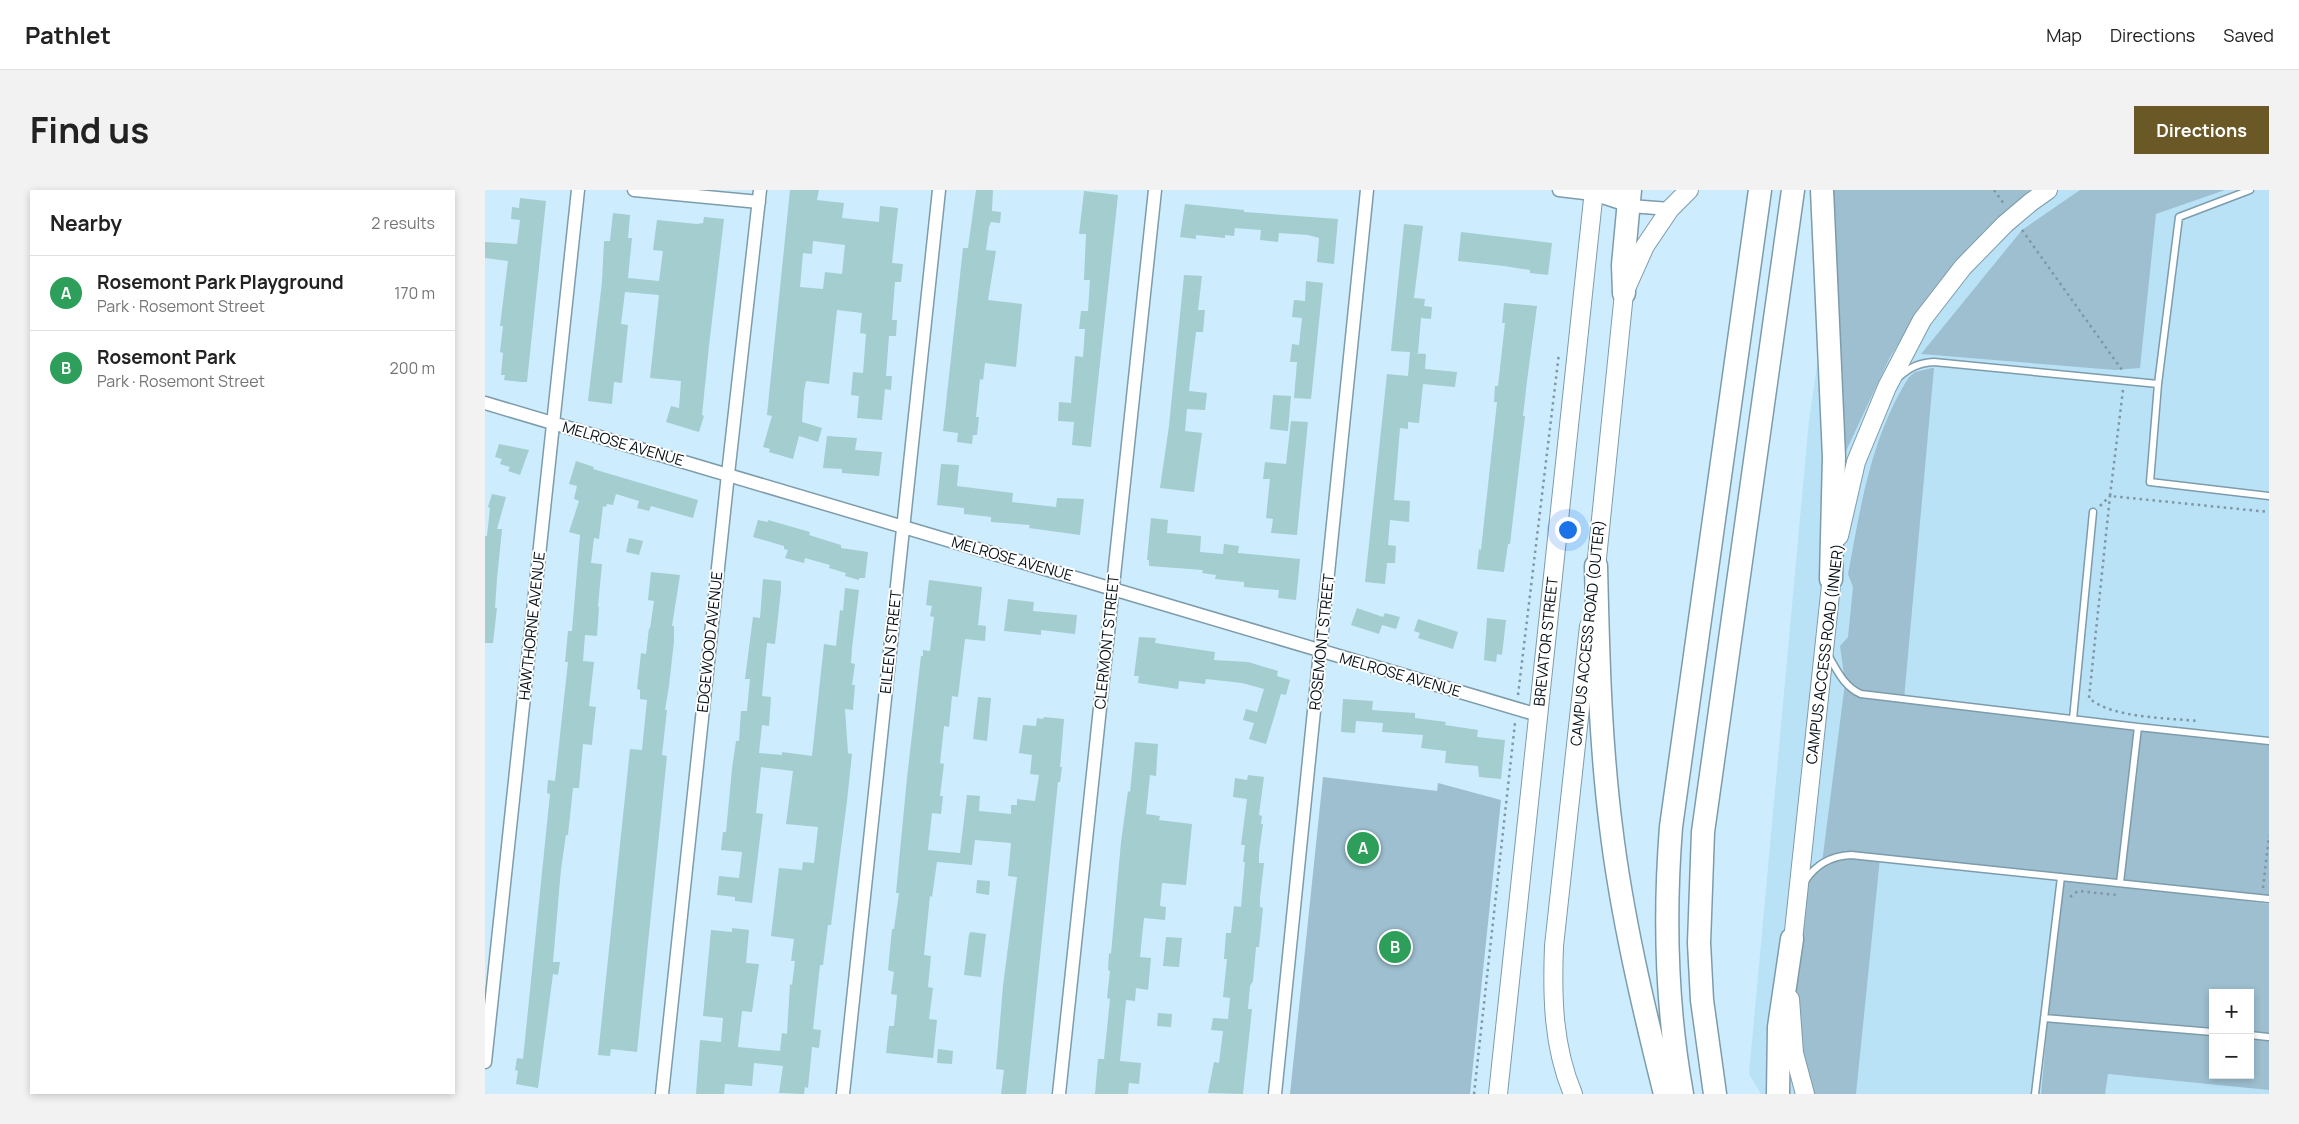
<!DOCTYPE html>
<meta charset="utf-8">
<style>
body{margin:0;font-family:Manrope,sans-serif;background:#f2f2f2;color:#222}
.controls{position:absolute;right:15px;bottom:15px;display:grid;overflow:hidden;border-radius:0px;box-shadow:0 2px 8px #0003}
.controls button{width:45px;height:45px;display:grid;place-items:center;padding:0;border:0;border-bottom:1px solid #e0e0e0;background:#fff;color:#222;font:25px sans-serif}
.you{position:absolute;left:1082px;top:339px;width:18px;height:18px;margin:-12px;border:4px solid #fff;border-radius:50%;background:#1a73e8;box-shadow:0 0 0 8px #1a73e833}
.badge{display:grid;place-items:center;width:32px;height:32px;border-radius:50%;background:#6a5826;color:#fff;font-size:16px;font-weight:700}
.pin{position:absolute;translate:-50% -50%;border:2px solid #fff;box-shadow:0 1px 5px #0006}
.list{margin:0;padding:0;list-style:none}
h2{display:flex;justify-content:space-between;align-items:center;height:65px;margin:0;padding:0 20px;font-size:21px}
h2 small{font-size:16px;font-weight:400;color:#767676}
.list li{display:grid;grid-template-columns:32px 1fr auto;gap:15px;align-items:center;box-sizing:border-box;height:75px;padding:0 20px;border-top:1px solid #e0e0e0}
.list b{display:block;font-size:19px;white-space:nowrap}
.list p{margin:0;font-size:16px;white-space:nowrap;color:#767676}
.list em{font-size:16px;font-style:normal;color:#767676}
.map{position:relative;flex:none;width:1784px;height:904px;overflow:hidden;border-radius:0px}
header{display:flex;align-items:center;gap:30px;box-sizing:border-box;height:70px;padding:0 25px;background:#fff;border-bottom:1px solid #e0e0e0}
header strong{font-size:24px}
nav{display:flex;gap:28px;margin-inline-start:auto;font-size:18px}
.intro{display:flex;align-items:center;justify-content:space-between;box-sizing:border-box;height:120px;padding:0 30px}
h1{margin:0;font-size:35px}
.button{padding:12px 22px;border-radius:0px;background:#6a5826;color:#fff;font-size:18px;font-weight:700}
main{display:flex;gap:30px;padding:0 30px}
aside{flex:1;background:#fff;border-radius:0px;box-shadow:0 2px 8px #0003}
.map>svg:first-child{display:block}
.built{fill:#b9e2f6;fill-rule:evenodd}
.green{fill:#9ebfd0;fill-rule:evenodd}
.building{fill:#a3cdcf;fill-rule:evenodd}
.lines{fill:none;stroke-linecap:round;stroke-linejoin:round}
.lane-casing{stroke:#7d9cab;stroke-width:9}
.street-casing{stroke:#7d9cab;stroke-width:15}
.secondary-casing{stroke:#7d9cab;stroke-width:20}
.highway-casing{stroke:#7d9cab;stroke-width:25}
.path{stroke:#7f97a4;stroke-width:2.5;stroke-dasharray:2.5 4;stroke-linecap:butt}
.lane{stroke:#fff;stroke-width:6}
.street{stroke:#fff;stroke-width:12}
.secondary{stroke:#fff;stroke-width:18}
.highway{stroke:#fff;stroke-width:22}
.labels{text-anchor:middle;stroke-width:4;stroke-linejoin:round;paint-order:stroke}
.street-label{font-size:15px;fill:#051016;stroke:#fff}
</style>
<header>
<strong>Pathlet</strong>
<nav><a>Map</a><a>Directions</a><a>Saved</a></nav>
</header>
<div class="intro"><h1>Find us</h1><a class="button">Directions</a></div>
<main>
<aside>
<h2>Nearby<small>2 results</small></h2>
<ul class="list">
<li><span class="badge" style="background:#2e9e5b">A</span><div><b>Rosemont Park Playground</b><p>Park · Rosemont Street</p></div><em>170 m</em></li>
<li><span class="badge" style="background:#2e9e5b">B</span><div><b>Rosemont Park</b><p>Park · Rosemont Street</p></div><em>200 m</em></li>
</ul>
</aside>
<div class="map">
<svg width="1784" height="904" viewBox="0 0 1784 904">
<rect width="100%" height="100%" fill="#cdedfe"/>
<path class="built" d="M1358,0H1784V904H1276L1264,884L1324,230ZM1728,803H1765V885H1728Z"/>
<path class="green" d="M1348,0H1563L1438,115L1405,167L1361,261H1356Z
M1595,0H1740L1671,24L1655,178L1630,180L1436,164L1537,40Z
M1447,178H1449L1419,509L1784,551V709L1609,691L1784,714V900L1623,884L1620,904H1556L1576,687L1395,668L1371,904H1320L1304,821L1324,684L1337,673L1360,493L1355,456L1363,447L1368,397L1363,384C1376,315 1386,247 1424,187L1430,182ZM1728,803H1765V885H1728Z
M838,587L952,601L953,593L1016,610L985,904H805Z"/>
<path class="building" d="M305,0H334L332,10L359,13L357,28L394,32L395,16L413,18L407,73L418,74L416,92H410L407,130H412L411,146H404L401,186H407L406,200L400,199L397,230L372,228L374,206L366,205L368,182L378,183L381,144L375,143L377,123L352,120L344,194L321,191L319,202L317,232L337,238L333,252L314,246L308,269L284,262L285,259L278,257L287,226L282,225ZM328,51L360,55L357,84L340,82L338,99L315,97L318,63L327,64Z
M491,0H508L507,21L516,22L515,33L506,32L504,37L501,60L511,61L503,110L537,114L531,177L500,173L498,190L495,189L491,227H494L492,245H488L487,254L472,252L473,243L458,241L478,58H483Z
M599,1L633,5L606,257L587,255L589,232L573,231L574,212L586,213L590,166L598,167L600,139H594L596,121H603L605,90H599L601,44H594Z
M35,8L61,11L42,192H37L19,190L20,185H16L18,163L15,162L18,136H15L23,71L0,68V52L32,54L35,30L26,29L27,17L34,18Z
M700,14L759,20V22L853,29L849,74L832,72L834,48L823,45L794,43L793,52L775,50L776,40L750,38L749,46L740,45V48L711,45V49L695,47Z
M128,23L145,25L143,48H147L143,88L174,91L178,61L168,60L172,30L212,34L218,33L219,27L239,29L224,156L217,225L219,226L214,242L181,232L186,216L194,218L196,191L165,188L174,105L140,102L136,134L143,135L137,193L129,192L127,214L103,211L117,92L119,51H125Z
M919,34L938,36L929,108L940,109L939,116L947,117L946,129L936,128L933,163H926L941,164L940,179L972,182L970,197L938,194L934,233L923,232V239L915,238L909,310L925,311L924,332L905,330L903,355L911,356L910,373H902L900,394L880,392L902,184L923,186L925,162L906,161Z
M976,42L1067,53L1063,85L1045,83V80L1019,76L973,71Z
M699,85L717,86L713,120H720L718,142H711L704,201L722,203L720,220L702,219L700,241L717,243L709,302L675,298L684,236Z
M821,91L838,93L826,209L809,208L812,172H805L807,154L814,155L817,128L807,127L809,110L820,111Z
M1019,113L1052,116L1042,191L1038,226H1040L1025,354H1023L1019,382L992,379L994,359L996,360L1012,212H1009L1010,196H1013L1020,133H1017Z
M788,205L806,206L803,241L785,239Z
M806,231L823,232L812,345L786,343L788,329L781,328L785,289H778L780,272L801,274Z
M342,246L372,248L370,260L397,262L394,286L357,283V279L338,278Z
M14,254L44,260L35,285L23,281L25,277L15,274L17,269L10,267Z
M91,271L109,277L108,279L213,310L208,328L166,316L164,321L152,318L154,311L131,304L128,315L122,314L121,317L118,316L114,349L109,348L106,373L117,374L113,416L114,417L112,446L100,445L98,471L109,472L104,516L111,517L108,543L107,555L98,554L94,598H88L83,645H81L76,679L68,772H75L73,785L68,784L53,898L31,894L33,881L30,880L32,868L38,869L65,604L62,603L63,590L70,591L83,472H80L83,441H87L95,345L84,342L94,311L89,309L92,296L84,294Z
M456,274L474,275L472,296L528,303L527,312L571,317L572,308L599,309L595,345L544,338L545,335L506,332V327L479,324V318L452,315Z
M7,304L21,307L12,339H17L12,389L10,418H12L8,453H0V346H2L5,318L3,317Z
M666,328L683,330L682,343L716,346L715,362L738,364L739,354L754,356L753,363L815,369L811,410L793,408L794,400L759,397V392L730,389L731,385L717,383L718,380L664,376V370H662Z
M273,330L283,332V330L325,342L324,345L356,355V358L383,362L380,388H374V390L360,386L361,383L344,378L345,375L320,368L319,373L300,368L303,360L299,359V356L268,347Z
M144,348L158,351L154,365L141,362Z
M166,382L195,385L187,436H189V451L184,496L180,520H182L177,565L182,566L152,862L126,859L125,866L113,865L145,559L157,560L162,510L155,509V500L152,499L156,463L161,464L164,438L165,439L169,411L163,410Z
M278,389L296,391V400L290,454L282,453L277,506L286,507L284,536L277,535L274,563L297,565V562L327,566L339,454L351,456L355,420L358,421L360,398L374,400L367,458L366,473L370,474L367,495H370L368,520L360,519L363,563L367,564L362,611L346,735H343L338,775H335L328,839L336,840L334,858L327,857L323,898L320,897L319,904L294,903L298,876L269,873L267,896L240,894L239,904H211L215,850L236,852L238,828L218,826L226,740L247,742V738L264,740L261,773L274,774L267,822L257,821L253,857L295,861L297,843L302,844L305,794L307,795L310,771H306L309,749L286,746L294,678L317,680L318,672L329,673L333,637L301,634L308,581L276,577L271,623L278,624L267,713L250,711V707L232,705L234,686L254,688L257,662L236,660L238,642H241L247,579L251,551H254L256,521H262L265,489H260L268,427L275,428Z
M444,390L497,397L493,435L501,436L500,451L480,449L473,507L467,506L464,537L459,536L455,573L459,574L455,606H458L456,624L447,623L443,660L475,663L482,605L495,606L494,621L526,624V615H532V609L550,611L554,585L545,584L547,565L534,563L538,535L551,536L552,528L558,529L559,527L579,529L575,577H577L575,592H573L541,904H516L519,880L511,879L518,796L532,687L523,686L526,653L490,650L487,675L452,672L447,707L445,706L439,765L446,766L443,797L448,798L444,829L452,830L448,868L401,863L404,836H409L412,805L406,804L409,782L403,780L407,739H409L414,703H411L422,588L436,466H438V460L445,461L449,427L445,426L447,416L441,415Z
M523,409L549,412L548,421L592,425L590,444L556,440V445L519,441Z
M872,418L898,427L900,423L915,427L911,439L897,435L894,444L866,435Z
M1002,428L1021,430L1017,465L1012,464L1011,472L999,470Z
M933,429L973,442L968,459L933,448L935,443L929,441Z
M654,447L671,448L670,453L730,462L729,470L763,472L793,481L792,486L805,490L801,505L796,504L781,554L764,549L769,533L758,530L761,519L772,522L779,499L757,493L721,489L720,494L694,491L693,499L653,493L654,486H649Z
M493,507L506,508L502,551L488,549Z
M858,509L888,511L887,520L930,523V528L961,532L960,535L993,540L992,547L1020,550L1016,589L994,587L993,576L960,573L961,561L936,558L938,545L897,542L898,533L871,531L870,543L856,542Z
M650,552L673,554L671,586L665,585L661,624L675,626L674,630L707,634L701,695L677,693L675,716L681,717L680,730L659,728L655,767L666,768L663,800L651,798L650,811L641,810L635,871L656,873L654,894L644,893L643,904H610L613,869H619L625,809L622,808L625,781L623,780L624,763L626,764L636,652L643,601L645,602Z
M763,585L779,587L774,625L777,626L776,634H778L774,663V673H779L775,708V717L778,718L774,757H771L768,791L765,796L763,819H767L758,904L723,903L729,872L734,873L738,841L726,840L728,828L743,829L745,808L738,807L742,769H739L741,743H746L749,716L756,717L760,672H758L760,655H756L762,609L748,607L750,588L762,590Z
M492,690L505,691L504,705L491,703Z
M486,742L501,744L496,787L479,785L484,744Z
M681,747L697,748L694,777L678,776Z
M673,823L687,824L686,837L672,836Z
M453,859L468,861L467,874L452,873Z"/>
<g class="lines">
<defs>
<path id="lane" d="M1414,187C1425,177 1434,173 1449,172L1673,194L1694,27L1765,0
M1673,194L1665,292L1784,306
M1343,465C1352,480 1359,497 1376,504L1653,537L1635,693
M1588,529L1608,322
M1653,537L1784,551
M1320,691C1331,674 1346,666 1366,665L1784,709
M1559,828L1728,842
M1765,845L1783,847
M1550,904L1576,687"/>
<path id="street" d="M149,0L274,12
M1074,0L1108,4L1144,0
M1108,4L1145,16L1185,19
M0,213L1053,525
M0,872L93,0
M177,904L243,284L275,0
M358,904L454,0
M574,904L670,0
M790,904L882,0"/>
<g id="secondary">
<path d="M1354,346L1371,272L1402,197L1437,130L1478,77L1520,34L1546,12L1563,0"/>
<path d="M1110,388L1139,103L1160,56L1185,19L1204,0"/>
<path d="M1307,760L1348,376"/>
<path d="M1305,809L1309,863L1320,904"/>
<path id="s1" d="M1013,904L1109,0"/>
<path d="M1088,904C1068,857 1067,807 1069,756L1104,436"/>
</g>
<path id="highway" d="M1337,0L1349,267L1346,389
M1139,103L1138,75L1145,0
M1111,376C1113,463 1115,550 1126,637C1137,727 1158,816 1180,904
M1197,904C1181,815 1179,727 1186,637L1275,0
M1230,904L1217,810L1214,753L1218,642L1308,0
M1293,904L1294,837L1307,749"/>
</defs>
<use href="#lane" class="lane-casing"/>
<use href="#street" class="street-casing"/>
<use href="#secondary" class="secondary-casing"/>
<use href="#highway" class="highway-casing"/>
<path class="path" d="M1509,0L1519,14
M1537,40L1637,180
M1638,200L1625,306L1784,322
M1615,316L1625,306L1604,508C1626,528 1682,528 1713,531
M1033,505L1074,163
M1778,698L1784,646
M1585,707L1593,701L1632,705
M989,904L1030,533"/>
<use href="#lane" class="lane"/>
<use href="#street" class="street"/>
<use href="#secondary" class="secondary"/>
<use href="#highway" class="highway"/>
</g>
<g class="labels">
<g class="street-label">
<text transform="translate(138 254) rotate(16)" y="5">MELROSE AVENUE</text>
<text transform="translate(527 369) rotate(16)" y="5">MELROSE AVENUE</text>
<text transform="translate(47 436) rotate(-84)" y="5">HAWTHORNE AVENUE</text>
<text transform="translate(1103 443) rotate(-84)" y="5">CAMPUS ACCESS ROAD (OUTER)</text>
<text transform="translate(225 452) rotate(-84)" y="5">EDGEWOOD AVENUE</text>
<text transform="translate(406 452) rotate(-84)" y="5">EILEEN STREET</text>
<text transform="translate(622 452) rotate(-84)" y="5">CLERMONT STREET</text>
<text transform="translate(837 452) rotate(-84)" y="5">ROSEMONT STREET</text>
<text dy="5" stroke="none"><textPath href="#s1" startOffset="455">BREVATOR STREET</textPath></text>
<text transform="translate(1340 464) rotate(-83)" y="5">CAMPUS ACCESS ROAD (INNER)</text>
<text transform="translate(915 485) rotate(16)" y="5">MELROSE AVENUE</text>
</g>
</g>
</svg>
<div class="controls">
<button>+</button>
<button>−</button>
</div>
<div class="you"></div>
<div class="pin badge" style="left:878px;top:658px;background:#2e9e5b">A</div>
<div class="pin badge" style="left:910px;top:757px;background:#2e9e5b">B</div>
</div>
</main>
